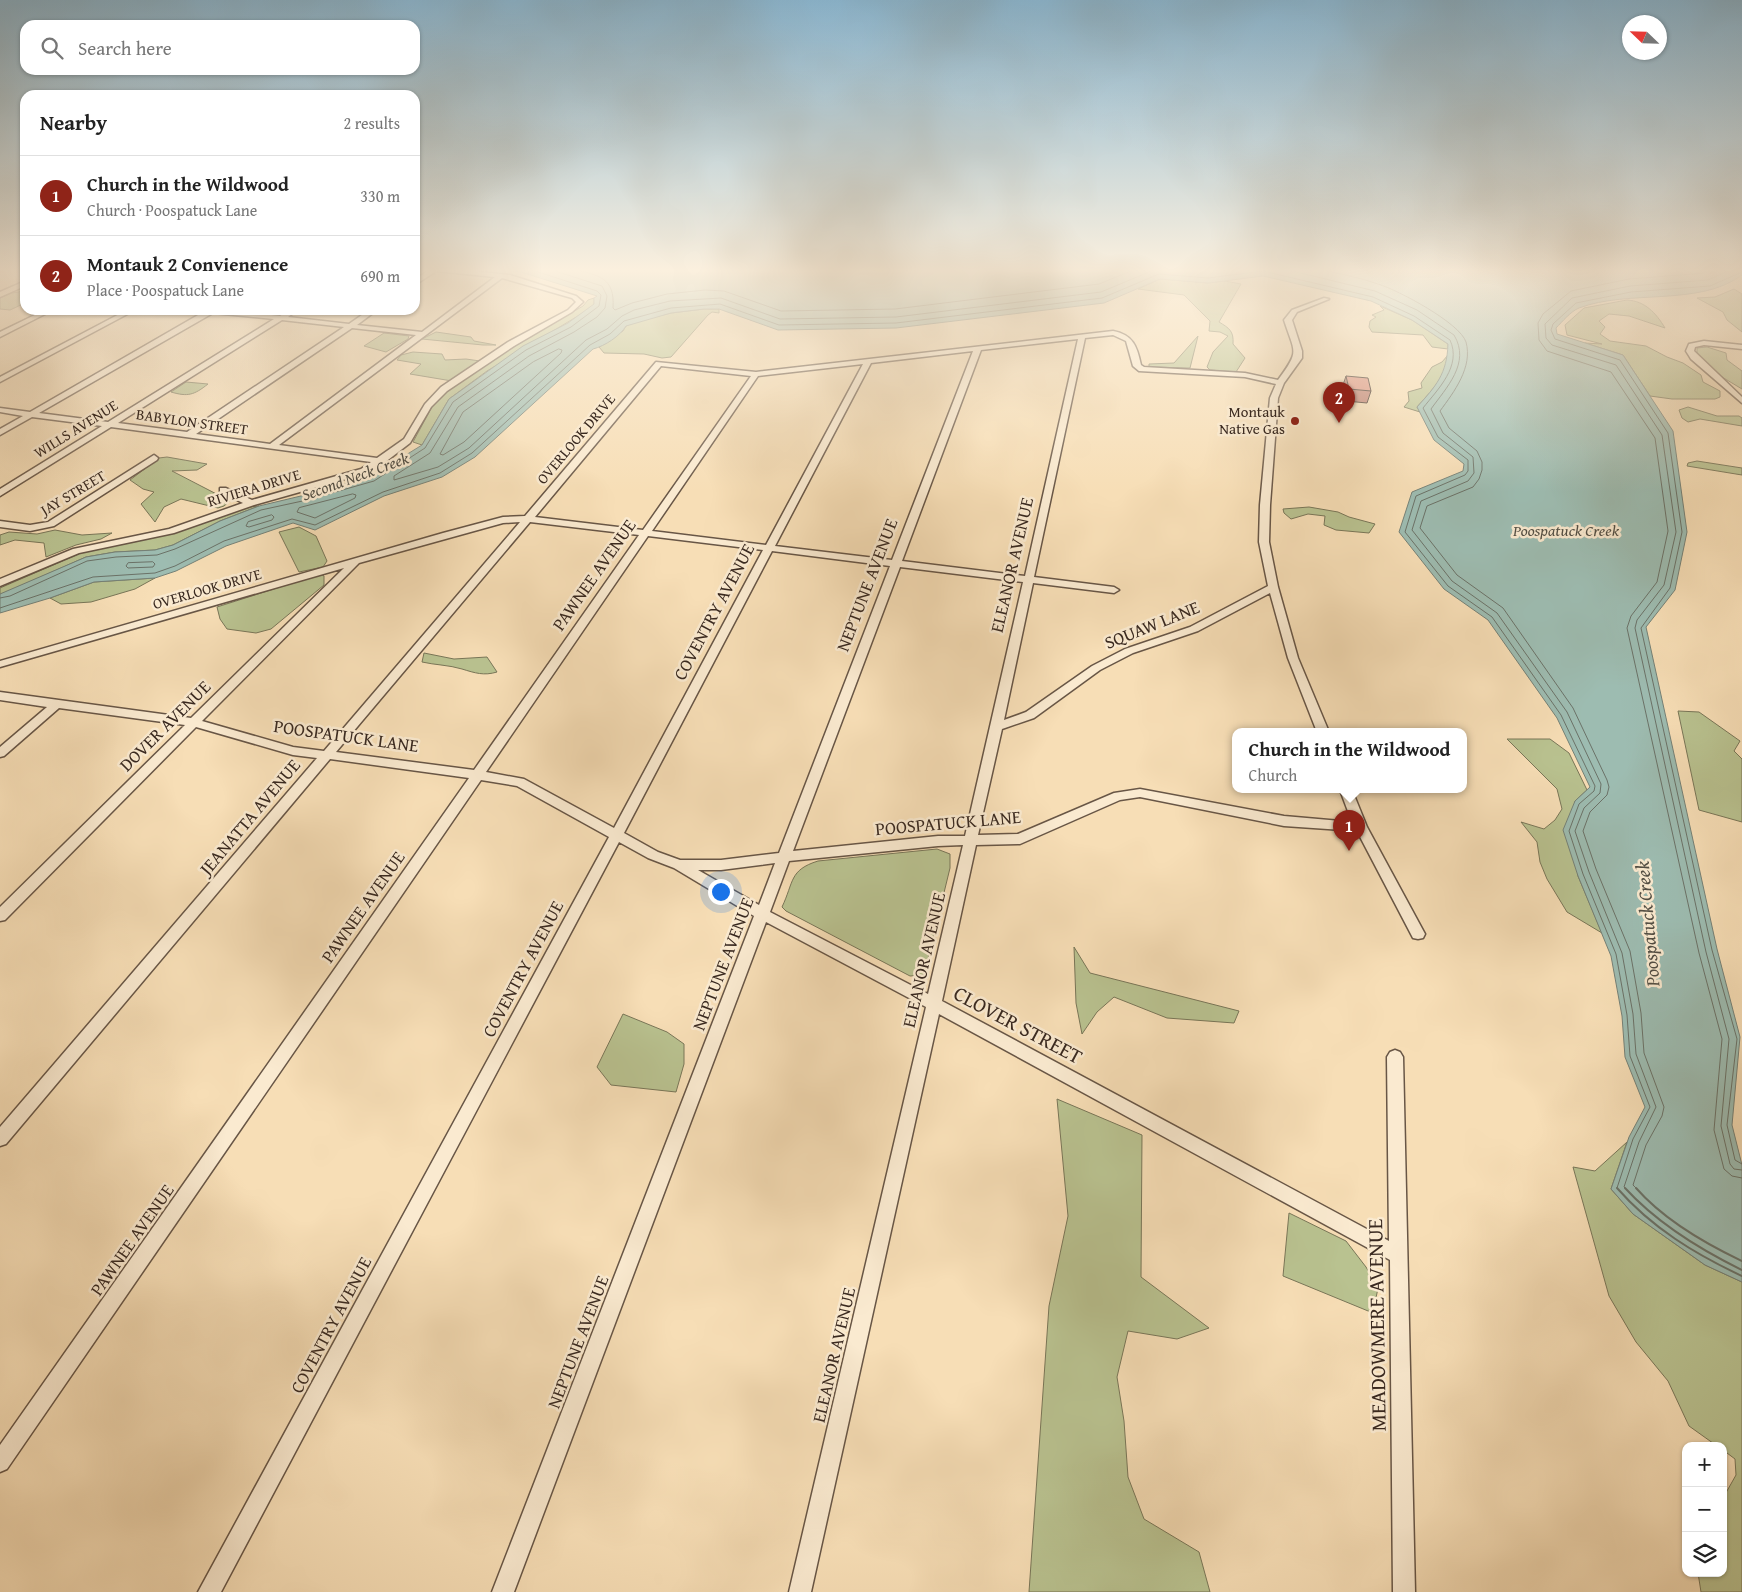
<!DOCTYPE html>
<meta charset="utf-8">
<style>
body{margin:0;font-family:"Gentium Book Plus",serif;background:#f2f2f2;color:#222}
.controls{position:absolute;right:15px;bottom:15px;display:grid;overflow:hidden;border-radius:10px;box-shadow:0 1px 4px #0004}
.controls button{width:45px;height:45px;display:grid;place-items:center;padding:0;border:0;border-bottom:1px solid #e0e0e0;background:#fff;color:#222;font:25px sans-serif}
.compass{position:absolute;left:1622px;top:15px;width:45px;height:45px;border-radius:50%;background:#fff;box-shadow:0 1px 4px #0004;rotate:293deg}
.you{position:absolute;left:720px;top:891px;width:18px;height:18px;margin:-12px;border:4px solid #fff;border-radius:50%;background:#1a73e8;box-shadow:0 0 0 8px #1a73e833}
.badge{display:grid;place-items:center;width:32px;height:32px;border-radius:50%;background:#8f2418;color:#fff;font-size:16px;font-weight:700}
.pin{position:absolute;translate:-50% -41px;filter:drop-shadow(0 1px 2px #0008)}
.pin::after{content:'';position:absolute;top:26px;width:18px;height:15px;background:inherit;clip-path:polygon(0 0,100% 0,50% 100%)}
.popup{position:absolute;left:1232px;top:728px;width:235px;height:65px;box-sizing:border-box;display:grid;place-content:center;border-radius:10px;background:#fff;filter:drop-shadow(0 1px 4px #0005);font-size:16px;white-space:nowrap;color:#767676}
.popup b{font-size:19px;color:#222}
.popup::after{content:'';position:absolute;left:50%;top:100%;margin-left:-10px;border:10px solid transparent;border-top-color:#fff}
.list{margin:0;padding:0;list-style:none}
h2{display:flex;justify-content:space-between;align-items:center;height:65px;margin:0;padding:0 20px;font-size:21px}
h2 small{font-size:16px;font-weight:400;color:#767676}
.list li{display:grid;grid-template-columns:32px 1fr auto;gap:15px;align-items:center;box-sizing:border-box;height:80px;padding:0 20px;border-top:1px solid #e0e0e0}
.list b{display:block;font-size:19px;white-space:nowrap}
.list p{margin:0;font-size:16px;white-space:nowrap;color:#767676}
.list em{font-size:16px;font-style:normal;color:#767676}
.icon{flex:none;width:28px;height:28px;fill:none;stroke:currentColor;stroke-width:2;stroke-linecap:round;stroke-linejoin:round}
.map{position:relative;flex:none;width:1742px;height:1592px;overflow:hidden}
.search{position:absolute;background:#fff;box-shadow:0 1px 4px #0004;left:20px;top:20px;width:400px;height:55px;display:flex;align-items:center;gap:12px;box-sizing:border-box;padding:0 18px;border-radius:15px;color:#767676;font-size:19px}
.panel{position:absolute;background:#fff;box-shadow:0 1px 4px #0004;left:20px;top:90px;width:400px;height:225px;border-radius:15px}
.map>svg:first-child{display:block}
.green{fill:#b9c290;stroke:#797658}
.water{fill:#9dbcb1;stroke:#758177}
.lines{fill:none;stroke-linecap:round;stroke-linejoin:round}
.shore-far1{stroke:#6b7268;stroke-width:1}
.shore{stroke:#6b7268;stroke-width:2}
.minor-casing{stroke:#685646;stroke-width:3}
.minor{fill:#faead0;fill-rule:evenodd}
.wall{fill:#bf7f70;stroke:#392920}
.building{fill:#de9482;stroke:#392920}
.poi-dot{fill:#8f2418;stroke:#faead0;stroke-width:2}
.labels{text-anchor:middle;stroke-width:5;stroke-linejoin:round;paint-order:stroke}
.far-poi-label{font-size:15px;fill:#392920;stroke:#faead0;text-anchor:end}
.far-street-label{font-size:15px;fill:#392920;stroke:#faead0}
.far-water-label{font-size:16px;font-style:italic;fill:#524e44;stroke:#faead0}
.street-label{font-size:18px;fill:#392920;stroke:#faead0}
.water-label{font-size:19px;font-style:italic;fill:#524e44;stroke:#faead0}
.near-street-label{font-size:21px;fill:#392920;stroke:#faead0}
</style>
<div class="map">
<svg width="1742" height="1592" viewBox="0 0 1742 1592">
<rect width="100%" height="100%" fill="#f7deb6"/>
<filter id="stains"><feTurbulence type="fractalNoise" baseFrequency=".004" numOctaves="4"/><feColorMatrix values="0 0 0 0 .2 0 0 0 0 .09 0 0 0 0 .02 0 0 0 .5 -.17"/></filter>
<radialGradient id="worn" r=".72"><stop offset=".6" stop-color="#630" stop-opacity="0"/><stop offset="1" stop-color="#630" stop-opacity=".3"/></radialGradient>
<path class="green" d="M1160,279L1208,283L1225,281L1241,284L1219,322C1229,328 1234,331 1233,344L1245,358L1236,372L1210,370L1207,367L1213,352L1228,336L1220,332L1209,331L1210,321L1184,295L1138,289Z
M1734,289L1742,294V332L1727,320L1723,312L1697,298L1715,297Z
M25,291V303L10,310L0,309V298L12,293Z
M594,298V304L591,308L487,371L449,399L422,445L413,442L433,405L447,391L493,359L583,306L588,300Z
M1627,300C1645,301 1656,313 1665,328L1629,316L1609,314L1599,321L1605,327L1600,334L1610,341L1646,346L1667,357L1683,363L1701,375L1703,382L1720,391V397L1715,399H1672L1650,396L1623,355L1585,343L1602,344L1567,335L1565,325L1584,308Z
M1380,306L1412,320L1448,344V349L1432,347L1423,335L1372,332L1369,327L1370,321L1376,317L1372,315L1384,310Z
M704,309H719V313L712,312L708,315L671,357L662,358L644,354L604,353L599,347L623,331L626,326L637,321L671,313Z
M436,332L471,337L474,341L496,345H483L422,339Z
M384,333L409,336L408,339L386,352L364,346Z
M1198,336L1190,368L1149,367V364L1174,363Z
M1707,347L1726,353L1727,360L1742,371V389L1717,374L1697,353V348Z
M413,352L442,354L445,360L466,359L480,361L452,381L410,374L421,364L397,360L401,355Z
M1448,355C1448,375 1430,392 1417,407L1420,412L1404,407L1409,401L1408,392L1422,388L1421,383L1432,367L1442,362Z
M186,382L208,384C194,395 188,397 171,392Z
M1688,407L1717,416H1739L1742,418V426L1700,419L1688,422L1682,418L1679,410Z
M167,457L207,464L197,470L172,471L230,501L224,506L218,508L181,499L164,507L155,522L141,504L154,492L143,489L130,480L159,458Z
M1697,461L1742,468V475L1687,466L1688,463Z
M259,506L220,521L173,545L155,550L115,552L86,557L0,595V588L83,552L171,534L249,507Z
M1309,507L1338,512L1349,517L1375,524L1369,533L1336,530L1324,525L1325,516L1308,514L1291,519L1284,513L1283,509Z
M299,527L316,536L327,561L323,567L299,572L279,532Z
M55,530L82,535L112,533L101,539L76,545L46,557L44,543L15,540L0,545V535L9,532L37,534Z
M321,574L324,576V585L271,629L256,633L227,629L220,619L217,607Z
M155,578L135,589L91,602L61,604L50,598L94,582Z
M424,653L454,659L487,657L497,672C484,676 475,673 462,669C449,665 435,665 422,662Z
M1678,711L1699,712L1740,741L1734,751L1742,759V822L1699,810Z
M1507,739H1550L1569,753L1587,790L1575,801L1578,876L1602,933L1567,912L1547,879L1540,862L1537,842L1521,822L1544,829L1555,820L1562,809L1557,789Z
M937,849L950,854V868L924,975L910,976L786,911L782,907C794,882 789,870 818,861Z
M1074,947L1090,973L1239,1011L1234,1023L1167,1018L1114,997L1097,1012L1082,1034L1076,1003Z
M623,1014L667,1032L684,1044V1064L676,1092L611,1085L597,1067Z
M1057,1099L1142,1135L1141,1277L1209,1328L1177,1339L1128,1331L1117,1377L1124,1421L1128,1477L1144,1519L1199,1552L1210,1592H1029L1049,1306L1068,1216Z
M1627,1142L1611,1189L1633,1214L1705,1265L1742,1282V1592H1701L1698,1573H1723V1498L1736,1475L1735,1459L1723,1450V1446H1717L1689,1426L1668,1381L1636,1342L1609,1296L1573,1167L1595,1171Z
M1289,1213L1346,1241L1366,1267L1378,1288L1373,1313L1283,1276Z"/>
<path class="water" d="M491,269H1742V275C1699,307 1629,289 1579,308C1571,311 1562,322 1556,328L1557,334L1623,355L1673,431L1687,532L1675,590L1646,627L1717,949L1740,1037L1732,1125L1742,1165V1282L1705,1265L1633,1214L1611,1189L1629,1137L1645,1107L1625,1057L1622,1016L1611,956L1578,876L1563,830L1575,801L1590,787L1557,718L1488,620L1444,589L1399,532L1412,492L1463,471L1464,464L1434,440L1417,407C1436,386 1447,374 1448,344L1412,320L1371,301L1263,276L1208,283L1160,279L1104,303L896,328L778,330L719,309H704L671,313L626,326C620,336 605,346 593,349L475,457L442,477L384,496L315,530L293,523L226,546L176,571L155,578L94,582L50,598L0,613V594L86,557L115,552L155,550L173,545L220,521L259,506L305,495L372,476L422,445L449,399L523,346L568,323L594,304V298L597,296L521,272Z"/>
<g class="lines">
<path class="shore-far1" d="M549,269L602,286L607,296L605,308L597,317L574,332L529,356L458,407L430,453L394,476V480L438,467L469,448L586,340L607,329L622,316L634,310L670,301L721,298L780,319L896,317L1101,292L1156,269
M574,269C599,276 615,277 613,308L615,310L632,303L667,294L705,290L724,291L781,311L895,309L1099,284L1136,269
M1175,269L1208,271L1226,269
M1284,269L1375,291L1417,310L1454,335C1471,363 1446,388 1431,409L1443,433L1473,457L1474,473L1468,481L1421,501L1412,530L1452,581L1497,613L1567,712L1601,784L1600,793L1584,808L1575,831L1589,872L1622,953L1633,1014L1636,1054L1656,1107L1639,1142L1624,1187L1626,1189
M1319,269C1339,274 1359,277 1378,284C1398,290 1460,323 1466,342C1473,367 1454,392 1440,411L1449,428L1477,451L1482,462V470L1479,479L1473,487L1427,506L1420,528L1457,575L1503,608L1573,708L1607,780L1609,787L1607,795L1590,812L1583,831L1596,869L1630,951L1641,1013L1644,1053L1664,1107L1662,1116L1646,1145L1633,1185L1637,1189
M1714,269L1706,273L1629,279L1571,291L1543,314L1538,323L1539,340L1547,351L1611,372L1655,438L1668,531L1657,582L1631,616L1627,628L1699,953L1722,1039L1714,1130L1724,1169L1732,1176L1742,1178
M1732,269L1708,280L1630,286L1572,298L1545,324L1546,338L1552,345L1616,365L1662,435L1676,532L1664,585L1637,620L1635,628L1706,952L1729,1039L1721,1126L1730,1164L1734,1169L1742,1170
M1742,272L1710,286L1631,292L1576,303L1553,324L1551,330L1555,339L1620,360L1668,433L1682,532L1670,588L1641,628L1712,950L1737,1039L1727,1125L1735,1160L1742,1164
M559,349L562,350L561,353L464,442L443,455L440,454L463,412L533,362Z
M353,494L356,495L355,498L315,518L297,512L299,508Z
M272,515L274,517L272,520L249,527L246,526L248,522Z
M153,562L155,564L153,567L128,568L126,566L128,563Z
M0,598L10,596L87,561L116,557L157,555L175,549L261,510L307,500L374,481L425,448L453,402L526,350L571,327L599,306L601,295L597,291L529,269
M0,608L93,577L155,573L175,566L224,541L292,519L315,525L383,492L440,473L472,453L590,345L610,334L624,321L671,308L720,304L779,325L896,323L1102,298L1159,274L1208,278L1263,271L1373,297L1414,316L1450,340C1462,366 1438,389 1423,408L1438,437L1468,460V471L1465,475L1416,496L1405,532L1448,586L1492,617L1561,715L1595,786L1594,791L1579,804L1569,831L1583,874L1616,954L1627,1015L1630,1056L1650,1107L1633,1139L1617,1188L1618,1189"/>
<path class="shore" d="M1617,1188C1652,1228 1695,1254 1742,1276
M1625,1188C1658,1224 1699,1249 1742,1270
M1636,1188C1664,1220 1704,1243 1742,1261"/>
<defs>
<path id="minor" d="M430,269H452L510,275L576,296L583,302L572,312L514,346L447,391L431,407L410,443L384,463L367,473L254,505L174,533L79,553L0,586V579L73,549L169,529L243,503L220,492V488H226L252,500L361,469L371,462L111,427L0,496V489L102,426L32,417L0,435V429L23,416L0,412V408L30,412L205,311V310H227L280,316L289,310H297L288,317L349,324L369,310H377L357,325L422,332L495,277L436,271L415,285V280ZM502,278L572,298L576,302L568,310L508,342L441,387L425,404L404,439L377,458L279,445ZM213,313L274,319L108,422L39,413ZM282,320L344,327L187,432L118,423ZM352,328L416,335L270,444L196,434Z
M25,281V286L0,297V292Z
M1324,298L1329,299L1297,312L1292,320L1302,351V358L1284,383L1278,398L1270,505L1269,542L1278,587L1298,658L1329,732H1317L1288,658L1270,593L1198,631L1133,653L1100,670L1034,718L1002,729L978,835L1018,834L1114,793L1140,789L1284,816L1352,822L1340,790H1352L1367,827L1425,934L1423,938L1418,939L1413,938L1357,831L1284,826L1140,797L1120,800L1020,844L976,845L942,1001L1389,1241L1387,1057L1390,1052L1395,1050L1400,1052L1403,1057L1415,1592H1393L1390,1260L939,1014L811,1592H789L926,1007L766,922L514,1592H492L754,916L674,868L648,858L619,842L221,1592H198L609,837L517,786L481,780L7,1469L0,1472V1445L469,778L330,759L6,1144L0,1146V1127L317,758L293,755L196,727L5,920L0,921V907L185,725L59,708L4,756L0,757V747L47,707L0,700V692L191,718L344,568L0,667V661L443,533L503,517L525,516L656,362L756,372L1113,331C1133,335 1137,346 1141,365L1144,367L1245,373L1278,380C1300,350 1295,354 1284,320L1292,310ZM1113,335L1126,341L1133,366L1139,371L1245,377L1276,384L1270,398L1260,505L1259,542L1268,586L1190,627L1125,649L1092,666L1026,712L1004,720L1033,583L1114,593L1119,590L1114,587L1034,577L1085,338ZM1078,339L1025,576L902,561L981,350ZM973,351L892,560L775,546L871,363ZM863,364L766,545L652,531L758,376ZM661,366L751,376L643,530L535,517ZM520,522L324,751L293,747L202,721L359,563L503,523ZM530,522L639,535L474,770L336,752ZM648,536L763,550L614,828L524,779L486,772ZM772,551L890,566L779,853L721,860H680L658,852L624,833ZM900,567L1023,582L965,836H938L793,851ZM963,845L928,994L770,912L789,861L938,846ZM775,863L759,905L698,870H721Z
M45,310H53L0,337V332Z
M127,310H135L0,382V377Z
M1704,341L1742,345V349L1704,345L1695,347L1694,351L1742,397V403L1691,359L1686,351L1689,344Z
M154,455L158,458L157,460L54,526L30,531L0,527V521L30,525L48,522Z"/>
</defs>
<use href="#minor" class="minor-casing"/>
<use href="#minor" class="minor"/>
</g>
<path class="wall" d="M1346,376L1371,391L1367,403L1346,401L1342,388Z"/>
<path class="building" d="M1346,376L1368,378L1371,391L1349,389Z"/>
<linearGradient id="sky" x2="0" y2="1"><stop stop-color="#8ab7d2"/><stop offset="0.55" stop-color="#fbf0de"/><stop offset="1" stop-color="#fbf0de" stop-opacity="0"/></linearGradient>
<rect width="1742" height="492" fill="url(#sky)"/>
<circle class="poi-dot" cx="1295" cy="421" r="5"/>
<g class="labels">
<g class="far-poi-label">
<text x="1285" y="417">Montauk<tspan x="1285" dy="17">Native Gas</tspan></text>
</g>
<g class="far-street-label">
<text transform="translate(192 422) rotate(8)" y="5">BABYLON STREET</text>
<text transform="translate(76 429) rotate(-32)" y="5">WILLS AVENUE</text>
<text transform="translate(576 439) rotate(-50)" y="5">OVERLOOK DRIVE</text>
<text transform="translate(254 488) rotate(-17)" y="5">RIVIERA DRIVE</text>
<text transform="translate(73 493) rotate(-31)" y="5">JAY STREET</text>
<text transform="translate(207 589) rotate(-16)" y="5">OVERLOOK DRIVE</text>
</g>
<g class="far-water-label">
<text transform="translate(355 476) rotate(-20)" y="6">Second Neck Creek</text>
<text x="1566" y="536">Poospatuck Creek</text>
</g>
<g class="street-label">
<text transform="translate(1012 565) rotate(-77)" y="6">ELEANOR AVENUE</text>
<text transform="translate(594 575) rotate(-55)" y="6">PAWNEE AVENUE</text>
<text transform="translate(867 585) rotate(-69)" y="6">NEPTUNE AVENUE</text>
<text transform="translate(714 612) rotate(-62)" y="6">COVENTRY AVENUE</text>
<text transform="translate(1152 625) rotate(-22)" y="6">SQUAW LANE</text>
<text transform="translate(165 726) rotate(-45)" y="6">DOVER AVENUE</text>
<text transform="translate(346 736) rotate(8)" y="6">POOSPATUCK LANE</text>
<text transform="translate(250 817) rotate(-50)" y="6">JEANATTA AVENUE</text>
<text transform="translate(948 823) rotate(-5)" y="6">POOSPATUCK LANE</text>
<text transform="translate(363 907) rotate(-55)" y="6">PAWNEE AVENUE</text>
<text transform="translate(924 960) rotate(-77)" y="6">ELEANOR AVENUE</text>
<text transform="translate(723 964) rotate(-69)" y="6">NEPTUNE AVENUE</text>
<text transform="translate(523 969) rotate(-62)" y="6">COVENTRY AVENUE</text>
<text transform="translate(132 1240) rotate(-55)" y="6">PAWNEE AVENUE</text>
<text transform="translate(331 1325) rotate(-62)" y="6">COVENTRY AVENUE</text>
<text transform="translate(578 1342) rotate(-69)" y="6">NEPTUNE AVENUE</text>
<text transform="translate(834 1355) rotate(-77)" y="6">ELEANOR AVENUE</text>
</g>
<g class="water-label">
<text transform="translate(1647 924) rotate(-95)" y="7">Poospatuck Creek</text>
</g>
<g class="near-street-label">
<text transform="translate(1018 1025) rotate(28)" y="7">CLOVER STREET</text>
<text transform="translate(1377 1325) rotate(-91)" y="7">MEADOWMERE AVENUE</text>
</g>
</g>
<rect width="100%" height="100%" filter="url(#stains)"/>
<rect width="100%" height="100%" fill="url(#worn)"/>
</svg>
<div class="controls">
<button>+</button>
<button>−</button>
<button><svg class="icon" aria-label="layers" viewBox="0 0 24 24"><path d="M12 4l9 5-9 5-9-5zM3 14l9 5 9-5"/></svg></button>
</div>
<svg class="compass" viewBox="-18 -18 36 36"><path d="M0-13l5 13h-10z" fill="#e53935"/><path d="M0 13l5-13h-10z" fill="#767676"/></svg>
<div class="you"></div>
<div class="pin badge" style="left:1349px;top:851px">1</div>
<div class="popup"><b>Church in the Wildwood</b>Church</div>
<div class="pin badge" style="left:1339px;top:423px">2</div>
<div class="search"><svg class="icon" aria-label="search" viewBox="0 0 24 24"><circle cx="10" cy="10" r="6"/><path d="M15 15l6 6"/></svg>Search here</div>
<section class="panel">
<h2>Nearby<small>2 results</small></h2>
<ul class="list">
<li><span class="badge">1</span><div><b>Church in the Wildwood</b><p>Church · Poospatuck Lane</p></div><em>330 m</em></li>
<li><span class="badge">2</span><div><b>Montauk 2 Convienence</b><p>Place · Poospatuck Lane</p></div><em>690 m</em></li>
</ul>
</section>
</div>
